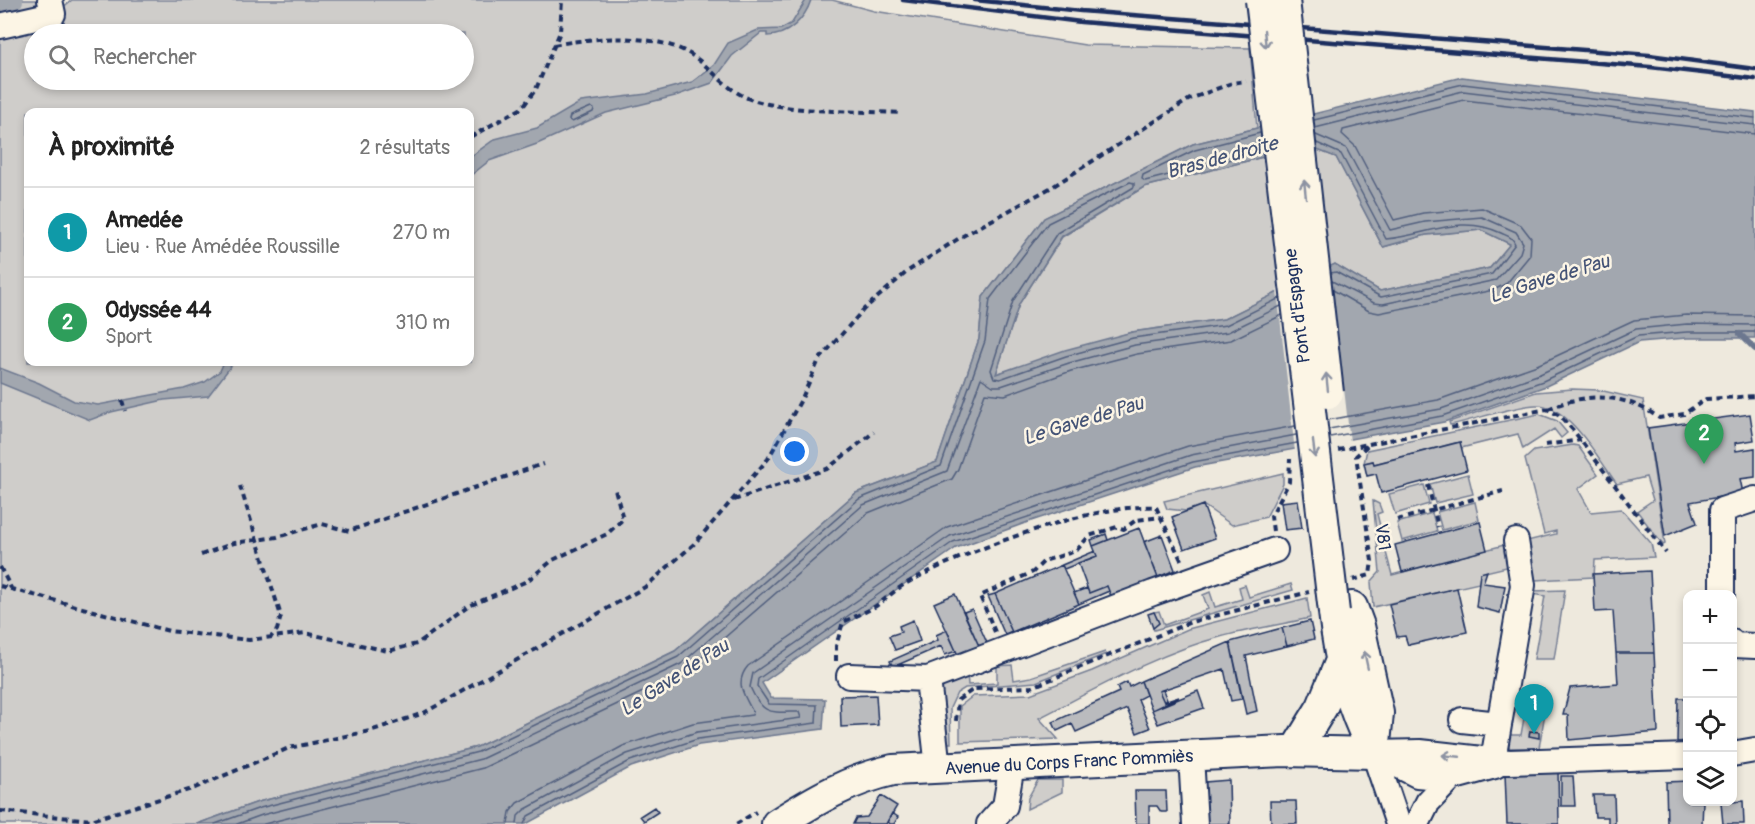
<!DOCTYPE html>
<html lang="fr">
<meta charset="utf-8">
<style>
body{margin:0;font-family:Pangolin,sans-serif;background:#f6f6f6;color:#222}
.controls{position:absolute;right:18px;bottom:18px;display:grid;overflow:hidden;border-radius:12px;box-shadow:0 3px 9px #0003}
.controls button{width:54px;height:54px;display:grid;place-items:center;padding:0;border:0;border-bottom:2px solid #e0e0e0;background:#fff;color:#222;font:30px sans-serif}
.you{position:absolute;left:795px;top:452px;width:21px;height:21px;margin:-15px;border:4px solid #fff;border-radius:50%;background:#1a73e8;box-shadow:0 0 0 9px #1a73e833}
.badge{display:grid;place-items:center;width:39px;height:39px;border-radius:50%;background:#c8321e;color:#fff;font-size:20px;font-weight:700}
.pin{position:absolute;translate:-50% -50px;filter:drop-shadow(0 2px 3px #0008)}
.pin::after{content:'';position:absolute;top:32px;width:21px;height:18px;background:inherit;clip-path:polygon(0 0,100% 0,50% 100%)}
.list{margin:0;padding:0;list-style:none}
h2{display:flex;justify-content:space-between;align-items:center;height:78px;margin:0;padding:0 24px;font-size:26px}
h2 small{font-size:20px;font-weight:400;color:#767676}
.list li{display:grid;grid-template-columns:39px 1fr auto;gap:18px;align-items:center;box-sizing:border-box;height:90px;padding:0 24px;border-top:2px solid #e0e0e0}
.list b{display:block;font-size:22px;white-space:nowrap}
.list p{margin:0;font-size:20px;white-space:nowrap;color:#767676}
.list em{font-size:20px;font-style:normal;color:#767676}
.icon{flex:none;width:33px;height:33px;fill:none;stroke:currentColor;stroke-width:2;stroke-linecap:round;stroke-linejoin:round}
.map{position:relative;flex:none;width:1755px;height:824px;overflow:hidden}
.search{position:absolute;background:#fff;box-shadow:0 3px 9px #0003;left:24px;top:24px;width:450px;height:66px;display:flex;align-items:center;gap:15px;box-sizing:border-box;padding:0 21px;border-radius:33px;color:#767676;font-size:22px}
.panel{position:absolute;background:#fff;box-shadow:0 3px 9px #0003;left:24px;top:108px;width:450px;height:258px;border-radius:12px}
.map>svg:first-child{display:block}
.green{fill:#cfcdca;stroke:#757e94;stroke-width:1.5;fill-rule:evenodd}
.water{fill:#a2a7af;stroke:#6c778f;stroke-width:1.5;fill-rule:evenodd}
.pier{fill:#eee9dd}
.lines{fill:none;stroke-linecap:round;stroke-linejoin:round}
.shore{stroke:#515f7e;stroke-width:1.5}
.stream{stroke:#6c778f;stroke-width:6}
.canal{stroke:#a2a7af;stroke-width:20}
.building{fill:#babbbe;stroke:#1b2f5e;stroke-width:1.5}
.minor-casing{stroke:#1b2f5e;stroke-width:28}
.major-casing{stroke:#1b2f5e;stroke-width:34}
.path{stroke:#1b2f5e;stroke-width:4;stroke-dasharray:6 4.5;stroke-linecap:butt}
.minor{stroke:#fcf5e5;stroke-width:24}
.major{stroke:#fcf5e5;stroke-width:30}
.rail{stroke:#1b2f5e;stroke-width:4.5}
.major-bridge-casing{stroke:#1b2f5e;stroke-width:34;stroke-linecap:butt}
.major-bridge{stroke:#fcf5e5;stroke-width:30}
.oneway{stroke:#8c92a2}
.labels{text-anchor:middle;stroke-width:5;stroke-linejoin:round;paint-order:stroke}
.street-label{font-size:18px;fill:#1b2f5e;stroke:#fcf5e5}
.water-label{font-size:20px;font-style:italic;fill:#445376;stroke:#fcf5e5}
</style>
<div class="map">
<svg width="1755" height="824" viewBox="0 0 1755 824">
<rect width="100%" height="100%" fill="#eee9dd"/>
<filter id="ink" filterUnits="userSpaceOnUse"><feTurbulence type="fractalNoise" baseFrequency=".0167" numOctaves="2"/><feDisplacementMap in="SourceGraphic" scale="12" xChannelSelector="R" yChannelSelector="G"/><feConvolveMatrix kernelMatrix="1 2 1 2 8 2 1 2 1" color-interpolation-filters="sRGB"/></filter>
<g filter="url(#ink)">
<path class="green" d="M0,0H38L43,23L72,0H832L874,11L1085,45L1250,48L1257,128L1193,144L1044,218L983,297L979,339L937,462L856,493L675,651L477,747L258,802L197,824H0ZM34,34H464V80H34ZM28,112H470V362H28Z
M1307,146L1336,157L1383,247L1426,235L1481,230L1510,244L1490,268L1380,291L1335,264L1224,319L1132,332L996,374L1019,304L1062,237L1144,187Z
M1572,389L1599,390L1643,400L1665,544L1663,545L1637,511L1653,500L1646,477L1617,484C1599,460 1569,404 1536,405C1513,406 1474,420 1450,425L1449,422L1536,392Z
M1539,414L1557,421L1567,433L1561,438L1554,429L1523,449L1518,434L1461,448L1459,442L1374,464L1373,461L1364,463L1367,450Z
M1573,445L1578,446L1598,474L1578,489L1591,512L1621,509L1651,543L1654,557L1595,560L1594,577L1535,580L1527,541L1556,534V531L1544,534L1525,459L1534,451Z
M1283,473V484L1266,517L1232,525L1203,505L1186,511L1167,509L1164,501Z
M1468,474L1473,494L1435,503L1430,484Z
M1424,485L1429,504L1395,514L1389,494Z
M1373,501L1379,504L1382,512L1377,514L1380,526L1386,525L1388,532L1383,541L1392,575L1504,545L1509,546L1515,565L1481,573L1479,583L1373,607L1371,582L1380,572Z
M1475,502L1479,520L1442,530L1437,512Z
M1432,513L1437,531L1402,541L1397,523Z
M1291,584L1293,590L1154,630L1153,628L1159,623L1154,612L1159,611L1164,625L1208,609L1203,595L1210,592L1215,607L1242,599L1239,587L1245,585L1249,597Z
M1565,590L1554,659H1534L1545,596L1531,594L1532,591Z
M1307,598L1310,618C1280,625 1248,629 1220,637C1158,653 1096,689 1039,718L1058,739L960,742V706L973,696L1030,694L1092,671L1188,629Z
M1105,652L1106,654L1036,682L965,688L957,693L950,708L951,743H943L939,692L942,685L967,673L968,685L997,683V666L1012,665L1014,680L1031,677Z
M1526,707H1546L1539,748H1510L1505,742L1506,735H1521Z
M1038,780H1062V792L1027,809L1028,798Z"/>
<path class="water" d="M806,0H811C805,19 788,36 767,36V33H761L732,56L712,83L675,96L606,113L537,144L489,161L470,176V157L495,139L537,128L581,102L647,94L692,82L714,65L728,43L758,30L781,29L792,23Z
M1462,77L1755,112V338H1687L1639,342L1546,386L1444,422L1195,467L1028,522L956,548L762,683L771,698L825,699L823,729L699,745L631,767L526,824H197L258,802L477,747L675,651L856,493L937,462L979,339L983,297L1044,218L1193,144ZM1307,146L1336,157L1383,247L1426,235L1481,230L1510,244L1490,268L1380,291L1335,264L1224,319L1132,332L1065,350L996,374L1019,304L1062,236L1144,187Z
M224,362H234L208,396L164,400L111,412L90,420L0,383V368L39,383L74,401L98,405L184,389L205,382L220,371Z"/>
<path class="pier" d="M1330,263L1350,442L1295,452L1277,290Z"/>
<g class="lines">
<path class="shore" d="M591,107L594,109L593,112L572,122L569,120L570,116Z
M1314,120L1463,84L1755,118
M1315,128L1463,91L1755,125
M1260,133L1195,150L1143,175L1142,179L1145,181L1262,151
M1316,135L1346,148L1390,230L1425,222L1482,217L1516,232L1523,243L1520,253L1496,280L1383,304L1374,303L1332,281
M1317,143L1341,154L1386,239C1427,236 1459,213 1501,233C1507,236 1513,237 1515,244L1492,274L1381,297L1336,272L1331,273
M1333,290L1369,311L1379,313L1494,290L1507,283L1530,255L1531,238L1521,225L1482,208L1423,213L1394,220L1355,146L1342,134L1343,130L1464,100L1755,134
M1328,420L1438,400L1537,365L1634,320L1686,315L1755,316
M1329,429L1441,409L1540,374L1636,329L1687,324L1755,325
M1330,437L1442,416L1543,381L1638,336L1687,332H1755
M215,824L260,808L478,752L678,657L859,499L941,466L985,341L990,299L1048,223L1130,182L1134,183V187L1057,233L1013,301L991,370L994,378L1000,379L1066,356L1133,338L1226,325L1280,298
M237,824L262,815L481,759L681,664L863,505L947,471L981,378L993,386H1001L1069,363L1135,345L1228,332L1281,306
M264,824L483,768L685,672L868,513L952,479L958,469L985,393L1005,395L1071,371L1137,354L1231,340L1282,315
M508,824L510,812L517,803L623,746L693,723L752,715L753,712C744,696 734,682 748,666L947,527L1188,446L1295,426
M517,824L518,816L524,810L627,754L697,732L801,718L799,712C771,712 763,716 750,687L753,673L950,536L1191,455L1296,435
M524,824L528,816L630,761L698,739L816,723L817,705L769,704L757,686L758,679L953,542L1193,462L1297,443"/>
<path class="stream" d="M1740,334L1755,349"/>
<path class="canal" d="M0,3L13,0"/>
</g>
<path class="building" d="M1750,414L1754,440L1735,443L1736,451L1755,448V477L1740,479L1743,493L1690,502L1697,523L1665,536L1648,428Z
M1460,442L1467,470L1381,493L1376,474L1367,476L1364,463L1373,461L1374,464Z
M1298,500L1302,528L1285,530L1281,502Z
M1203,505L1215,538L1184,549L1172,517Z
M1480,522L1487,550L1402,572L1395,545Z
M1139,528L1158,578L1111,596L1107,586L1089,593L1078,563L1097,556L1093,546Z
M1106,534L1108,540L1093,546L1091,540Z
M1162,535L1175,570L1158,577L1144,542Z
M1095,551L1097,556L1064,569L1062,565Z
M1062,565L1079,604L1012,632L995,594Z
M1487,571L1483,583L1505,586L1500,613L1476,607L1480,573Z
M1650,571L1654,653H1616L1613,611L1595,612L1593,574Z
M1107,586L1109,591L1079,604L1074,593L1087,588L1089,593Z
M1457,588L1467,632L1408,645L1405,636L1397,637L1389,604Z
M955,594L979,646L958,655L934,603Z
M995,594L1012,632L1005,635L988,596Z
M972,609L987,643L979,646L964,612Z
M1154,612L1159,623L1153,628L1148,614Z
M913,620L920,641L895,650L889,636L901,632L899,626Z
M1310,621L1314,639L1287,646L1282,628Z
M1282,628L1287,646L1246,656L1257,711L1246,714L1230,642Z
M947,630L956,651L945,655L941,646L893,667L890,661L938,640L936,635Z
M1230,642L1242,699L1231,701L1224,669L1159,691L1164,702L1179,697L1152,710L1141,681Z
M1616,653H1654L1658,732L1569,740L1568,715H1563L1570,688L1618,684Z
M1141,681L1146,695L1138,699L1150,728L1137,733L1127,709L1076,732L1072,724L1057,731L1053,722L1119,692L1117,687L1127,682L1129,687Z
M1163,690L1167,700L1164,702L1159,691Z
M1198,691L1204,708L1158,724L1152,710Z
M876,695L878,725L841,727L840,696Z
M1678,698H1688V741L1677,742Z
M1530,731L1539,732V738L1529,736Z
M1558,770L1559,824H1507L1505,773Z
M1561,776H1573L1575,806H1561Z
M1229,780L1230,824H1206L1205,782Z
M1688,781V802H1703L1702,824H1667L1666,782Z
M1135,791H1166L1167,812H1161L1157,806H1149V824H1136Z
M1593,795H1614L1615,824H1608V817H1595Z
M881,796L897,806L886,824H853L856,818L867,817Z
M1270,801H1296L1297,824H1271Z
M1743,801L1744,824H1723L1721,803Z
M654,807L658,812L644,821L640,816Z
M892,813L898,817L894,824H890L887,822Z"/>
<g class="lines">
<defs>
<path id="minor" d="M0,26L53,14L50,0
M1722,594V510L1755,499
M1732,642L1734,645L1755,646
M849,676L928,679
M1462,720L1499,724
M1374,753L1420,752L1509,762L1688,756
M1374,753L1398,824
M1732,754L1755,750
M1378,755L1417,775L1451,778L1495,766
M1191,756L1195,824
M1493,760L1523,585L1516,541
M938,768L928,679L1153,593L1275,550
M989,824L1005,806L1012,765
M1417,824L1428,802L1451,778"/>
<path id="major" d="M1352,607L1359,626L1378,713L1374,753
M1334,612C1340,666 1350,704 1374,753
M1295,751L1322,707L1340,663
M777,824C815,800 849,780 893,770L1285,751L1374,753"/>
</defs>
<use href="#minor" class="minor-casing"/>
<use href="#major" class="major-casing"/>
<path class="path" d="M554,45C593,37 658,32 693,56C715,71 728,93 756,101C799,113 857,111 902,113
M470,137L522,108L536,89L560,32L562,0
M122,400L125,411
M1548,409C1585,392 1625,393 1659,418L1684,414L1706,399L1755,396
M1545,445L1581,440
M1338,450L1547,409L1560,416L1573,430L1666,553
M1428,485L1438,527
M240,486L281,616L277,630L270,638
M734,500L827,469L874,432
M1397,520L1503,491
M1273,531L1271,516L1289,482L1290,459
M201,555L234,543L277,537L322,524L349,531L543,464
M0,567L11,588
M1353,580L1370,575L1372,561L1356,456L1369,444
M0,586L169,631L249,640L305,633L388,651L417,644L469,606L527,581L553,560L607,534L623,519L615,489
M995,632L980,596L1033,572L1044,561L1076,551L1089,536L1117,527L1124,529L1136,520L1161,517
M836,661V646L843,622C854,617 866,612 876,606C886,599 895,590 905,584C962,552 1092,503 1156,507L1182,562
M956,721L958,700L974,689L1032,687L1191,622L1309,592
M0,811L91,820L195,788L289,748L370,731L424,713L645,587L694,544L768,459L802,398L819,360L864,309L908,271L961,237L1052,187L1190,99L1232,83L1246,81
M736,824L756,812"/>
<use href="#minor" class="minor"/>
<use href="#major" class="major"/>
<path class="rail" d="M903,0L1081,22L1650,67L1755,79
M975,0L1081,11L1649,55L1755,69"/>
<defs>
<path id="major-bridge" d="M1261,0L1334,612
M1284,0L1328,393"/>
</defs>
<use href="#major-bridge" class="major-bridge-casing"/>
<use href="#major-bridge" class="major-bridge"/>
</g>
<defs><path id="oneway-shaft" d="M-6 0H5M1.5-3L5.5 0L1.5 3" fill="none" stroke-width="1.6" stroke-linecap="round" stroke-linejoin="round" transform="scale(1.5)"/></defs>
<g class="oneway">
<use href="#oneway-shaft" transform="translate(1265 39) rotate(84)"/>
<use href="#oneway-shaft" transform="translate(1305 189) rotate(-96)"/>
<use href="#oneway-shaft" transform="translate(1327 382) rotate(-96)"/>
<use href="#oneway-shaft" transform="translate(1314 449) rotate(83)"/>
<use href="#oneway-shaft" transform="translate(1366 660) rotate(-102)"/>
<use href="#oneway-shaft" transform="translate(1451 756) rotate(-175)"/>
</g>
</g>
<g class="labels">
<g class="street-label">
<text transform="translate(1297 306) rotate(-97)" y="6">Pont d'Espagne</text>
<text transform="translate(1383 537) rotate(82)" y="6">V81</text>
<text transform="translate(1069 762) rotate(-3)" y="6">Avenue du Corps Franc Pommiès</text>
</g>
<g class="water-label">
<text transform="translate(1222 157) rotate(-15)" y="7">Bras de droite</text>
<text transform="translate(1549 278) rotate(-17)" y="7">Le Gave de Pau</text>
<text transform="translate(1083 420) rotate(-17)" y="7">Le Gave de Pau</text>
<text transform="translate(674 677) rotate(-33)" y="7">Le Gave de Pau</text>
</g>
</g>
</svg>
<div class="controls">
<button>+</button>
<button>−</button>
<button><svg class="icon" aria-label="locate" viewBox="0 0 24 24"><circle cx="12" cy="12" r="6"/><path d="M12 2v4M12 18v4M2 12h4M18 12h4"/></svg></button>
<button><svg class="icon" aria-label="layers" viewBox="0 0 24 24"><path d="M12 4l9 5-9 5-9-5zM3 14l9 5 9-5"/></svg></button>
</div>
<div class="you"></div>
<div class="pin badge" style="left:1534px;top:734px;background:#0f9aa8">1</div>
<div class="pin badge" style="left:1704px;top:464px;background:#2e9e5b">2</div>
<div class="search"><svg class="icon" aria-label="search" viewBox="0 0 24 24"><circle cx="10" cy="10" r="6"/><path d="M15 15l6 6"/></svg>Rechercher</div>
<section class="panel">
<h2>À proximité<small>2 résultats</small></h2>
<ul class="list">
<li><span class="badge" style="background:#0f9aa8">1</span><div><b>Amedée</b><p>Lieu · Rue Amédée Roussille</p></div><em>270 m</em></li>
<li><span class="badge" style="background:#2e9e5b">2</span><div><b>Odyssée 44</b><p>Sport</p></div><em>310 m</em></li>
</ul>
</section>
</div>
